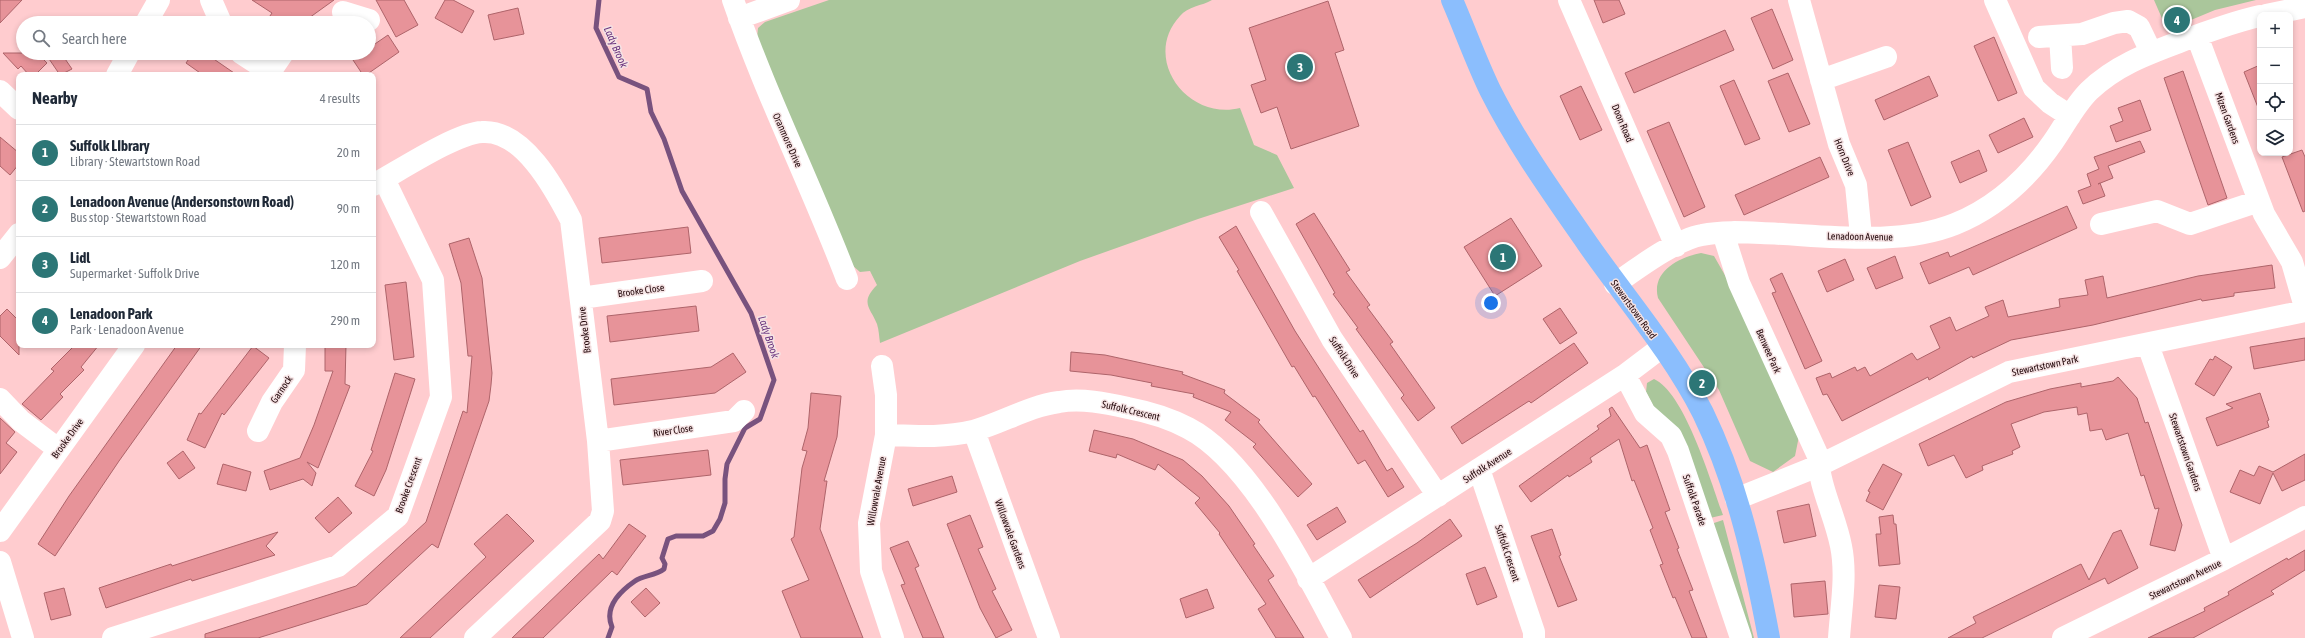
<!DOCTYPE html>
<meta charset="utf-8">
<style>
body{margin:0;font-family:"Asap Condensed",sans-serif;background:#f6f6f7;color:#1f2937}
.controls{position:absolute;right:12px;top:12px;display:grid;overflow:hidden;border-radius:8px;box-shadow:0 2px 6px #0003}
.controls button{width:36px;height:36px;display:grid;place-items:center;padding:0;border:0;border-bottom:1px solid #e0e1e3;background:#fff;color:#1f2937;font:20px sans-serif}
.you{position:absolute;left:1491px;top:303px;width:14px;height:14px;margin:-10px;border:3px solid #fff;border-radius:50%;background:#1a73e8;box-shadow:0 0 0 6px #1a73e833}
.badge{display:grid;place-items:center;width:26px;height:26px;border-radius:50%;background:#2c7676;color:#fff;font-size:13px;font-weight:700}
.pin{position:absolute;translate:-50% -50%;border:2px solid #fff;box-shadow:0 1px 4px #0006}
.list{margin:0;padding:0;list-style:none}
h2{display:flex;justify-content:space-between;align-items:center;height:52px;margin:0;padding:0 16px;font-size:17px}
h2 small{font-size:13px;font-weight:400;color:#747a83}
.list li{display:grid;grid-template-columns:26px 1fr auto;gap:12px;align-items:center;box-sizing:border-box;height:56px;padding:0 16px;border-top:1px solid #e0e1e3}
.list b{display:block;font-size:15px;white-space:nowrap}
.list p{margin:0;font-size:13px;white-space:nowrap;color:#747a83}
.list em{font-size:13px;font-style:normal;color:#747a83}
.icon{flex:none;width:22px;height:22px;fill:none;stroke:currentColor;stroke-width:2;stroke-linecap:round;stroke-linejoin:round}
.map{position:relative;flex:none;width:2305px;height:638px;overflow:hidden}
.search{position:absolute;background:#fff;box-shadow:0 2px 6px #0003;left:16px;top:16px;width:360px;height:44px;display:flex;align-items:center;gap:10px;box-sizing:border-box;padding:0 14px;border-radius:22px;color:#747a83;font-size:15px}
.panel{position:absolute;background:#fff;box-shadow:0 2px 6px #0003;left:16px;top:72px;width:360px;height:276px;border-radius:8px}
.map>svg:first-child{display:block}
.green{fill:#aac69b}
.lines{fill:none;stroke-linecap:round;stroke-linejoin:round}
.stream{stroke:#78527e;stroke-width:5}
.building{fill:#e79399;stroke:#ae646a}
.minor{stroke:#fff;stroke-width:22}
.major{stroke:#8bbefd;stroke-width:22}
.labels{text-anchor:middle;stroke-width:3;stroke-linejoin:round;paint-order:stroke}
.street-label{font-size:10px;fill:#210609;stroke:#f5e3e4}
.water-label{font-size:11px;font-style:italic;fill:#69337e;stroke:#f5e3e4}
</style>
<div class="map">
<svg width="2305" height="638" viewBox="0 0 2305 638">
<rect width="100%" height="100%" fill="#ffcccf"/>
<path class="green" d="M829,0H1212C1202,6 1188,6 1180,16C1141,58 1187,121 1240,108L1254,145L1277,155L1294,188L1198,219L1080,261L880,343C879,337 879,330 877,324C871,308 859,303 877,285L870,271L860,272L853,266L757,38L758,28L765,22Z
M2154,0H2256L2215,10L2167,30Z
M1701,253L1714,256L1726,277L1799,436L1795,456L1773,472L1750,461L1719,390L1658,298C1651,271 1680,257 1701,253Z
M1654,379C1685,393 1711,482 1723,515L1710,518L1646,392L1647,383Z
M1723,520L1754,638H1748L1711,524Z"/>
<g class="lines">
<path class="stream" d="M599,0L596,28L619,77L647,89L651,112L664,139L682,191L751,313L774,380L760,419L745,428L727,464L725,479V503L720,519L713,531L703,536H676L668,539L662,558L665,564L664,569C655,576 643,575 635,581C619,592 604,608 612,627L608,638"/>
</g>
<path class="building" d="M0,0H22L0,23Z
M252,0H334L302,23H265L272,13Z
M376,0H404L418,25L396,37Z
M445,0H453L474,11L462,33L435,18Z
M1594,0H1619L1625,14L1603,23Z
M1328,1L1344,50L1335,53L1359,126L1291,149L1277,107L1261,113L1251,85L1266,80L1249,28Z
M518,8L524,34L494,40L488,15Z
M1772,9L1793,60L1773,69L1751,18Z
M1725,30L1734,50L1634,93L1625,73Z
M388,35L399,52L366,75H363L353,60L363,53H369V48Z
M1994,37L2017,93L1998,101L1974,46Z
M3,53H37L47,63L35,75H29L21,66L18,69Z
M45,53H61L72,69L60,75Z
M193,53H205L237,75H203L186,63Z
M2260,65V110H2259L2244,72Z
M2183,71L2227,198L2208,205L2164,78Z
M1788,73L1810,124L1789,132L1768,81Z
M1929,76L1938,96L1884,120L1875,100Z
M1734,80L1760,139L1745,145L1720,86Z
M1581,86L1602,130L1580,140L1560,96Z
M2140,100L2151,130L2116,142L2110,126L2123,121L2118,108Z
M2024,118L2033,137L1998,153L1989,135Z
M1669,122L1705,207L1684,217L1647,131Z
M0,137L19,153V164L10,175L0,166Z
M2140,141L2145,152L2108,166L2113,178L2098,184L2100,183L2105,196L2083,204L2078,191L2091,186L2087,174L2099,169L2094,157Z
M1908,142L1931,197L1911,206L1888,150Z
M1979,150L1987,171L1960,183L1951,162Z
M2302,150L2305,157V211L2303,212L2282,157Z
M1820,157L1829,177L1744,215L1735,195Z
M2067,206L2077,228L1973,275L1969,267L1929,284L1920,263L1948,252L1950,257Z
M1314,213L1350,270L1346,272L1370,305L1367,307L1393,342L1390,344L1435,408L1418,421L1401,398L1404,395L1356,329L1358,328L1333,294L1335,293L1296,224Z
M1511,218L1542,266L1495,296L1464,247Z
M1236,226L1295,331L1360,432L1363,430L1387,471L1392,468L1404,487L1388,497L1365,460L1358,464L1315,396L1313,397L1294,366L1292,367L1237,271L1239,270L1219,237Z
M688,227L691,253L602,263L599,238Z
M469,238L482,278L492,373L491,385L489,401L438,548L432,544L367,604L258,638H205V634L356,586L426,522L463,411L467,413L472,356H468L461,283L449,244Z
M1895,256L1903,278L1876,289L1867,268Z
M1845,259L1854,280L1827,292L1818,271Z
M2272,265L2275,288L2234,293V296L2202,301L2201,299L2093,325L2011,340L1973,358L1972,356L1929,380L1928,377L1842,421L1827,394L1823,395L1816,378L1830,373L1832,378L1855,367L1857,371L1865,367L1870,376L1912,353L1917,360L1940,348L1930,326L1950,317L1956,331L1989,316L1985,307L2003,300L2008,317L2060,307L2059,299L2088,295L2085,280L2103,276L2107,298L2198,276Z
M1782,273L1822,361L1805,369L1772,293L1776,292L1770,279Z
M406,282L414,357L394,360L385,285Z
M696,306L699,331L610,342L607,316Z
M1560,308L1577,333L1560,344L1543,319Z
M7,309L19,321V355L0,336V316Z
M2305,338V360L2254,369L2250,347Z
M1574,343L1588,363L1531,403L1529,401L1462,444L1451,427Z
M75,345H99L81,367L84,370L60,394L63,397L41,420L22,404L54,371L51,369Z
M177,345H202L119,461L55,556L38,544L69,496Z
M325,345H346L345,384L350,386L331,435L318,468L307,462L316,473L312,486L303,479L270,490L264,471L300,458L314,425L333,371H325Z
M253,346L269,358L224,415L222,413L205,448L187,440L199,413L201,414Z
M1071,352L1105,355L1183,372L1182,374L1225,390L1224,393L1260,420L1258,422L1312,484L1298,497L1253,447L1256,444L1225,420L1231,412L1193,397L1194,394L1151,386L1152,383L1111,375L1070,371Z
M733,353L746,372L715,393L614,405L611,379L711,367Z
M2215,356L2232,367L2214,396L2195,384L2210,359L2213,360Z
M395,373L415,379L386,470L374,496L355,486L373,451L371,450Z
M2118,377L2137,398L2145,423L2148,422L2182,525L2175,551L2150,545L2159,508L2155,509L2144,475L2141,476L2128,433L2106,440L2102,429L2090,431L2087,413L2078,415L2077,407L2044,412L2011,424L2020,447L2012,451L2013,454L1982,466L1983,470L1966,478L1954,455L1928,466L1919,444L2006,402L2050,389L2081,383V387L2113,381Z
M811,393L841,396L837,437L824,481H827L820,529L863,638H801L782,591L809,580L791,539L794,537L802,468L807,451L802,450L808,428Z
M2260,393L2269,420L2267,421L2269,427L2217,446L2206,418L2233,408L2226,404Z
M1612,407L1640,448L1647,445L1670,510L1665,512L1679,548L1677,549L1693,590L1689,591L1707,638H1692L1675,597L1673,598L1660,565L1663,564L1650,530L1653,528L1634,480L1632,481L1619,439L1590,458L1592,462L1569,477L1568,475L1531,502L1519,486L1599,429L1597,426L1611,416L1609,409Z
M0,418L15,432L6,443L17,452L0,474Z
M1094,430L1133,439L1183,460L1202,476L1229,506L1255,544L1253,545L1274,576L1268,580L1304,638H1276L1258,609L1266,604L1219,534L1220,533L1195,503L1200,498L1158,464L1155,470L1117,454L1116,458L1089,451Z
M708,450L711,475L623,485L620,460Z
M183,451L195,468L179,479L167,463Z
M2305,454V480L2282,491L2273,473L2260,504L2230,492L2240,470L2254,476L2259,466L2273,472Z
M223,464L251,472L246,491L217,484Z
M1883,464L1902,474L1883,510L1866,501L1870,492L1868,491Z
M952,476L957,492L913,506L908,489Z
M338,497L352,513L329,533L315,518Z
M1809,504L1816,536L1784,543L1777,511Z
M1337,507L1346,522L1317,540L1307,525Z
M507,514L534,541L430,638H400L486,557L474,544Z
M970,515L983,547L978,549L996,589L992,591L1012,630L996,638L980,608L947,524Z
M1893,515L1894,524H1896L1900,564L1879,566L1876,534H1881L1879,517Z
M1450,519L1462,536L1370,598L1358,580L1417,543Z
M629,524L646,536L617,575L612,571L543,638H512L599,554L603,559Z
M1552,529L1561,555L1559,556L1577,600L1558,607L1531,536Z
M2121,530L2138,568L2108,584L2105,578L1982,638H1948L1976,623L1973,617L2081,564L2089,580L2113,533Z
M278,532L266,546L275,555L192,581L191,579L106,608L99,588L171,564L172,566Z
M908,541L919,566L915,568L944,638H923L901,585L905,584L890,548Z
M2305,550V570L2271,591L2274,594L2193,638H2148L2205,611L2204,608L2229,595L2228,592L2287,558L2288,560Z
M1485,567L1497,597L1477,605L1466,574Z
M1825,581L1828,614L1794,617L1791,584Z
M1879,585L1900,587L1896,619L1875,617Z
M64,588L71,615L51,620L44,593Z
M646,588L660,603L645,617L631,602Z
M1207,589L1214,608L1186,618L1180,599Z"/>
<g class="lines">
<path class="minor" d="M211,0L221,23
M733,0C766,95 811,185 847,279
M1569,0L1676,246
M1799,0L1839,144L1856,185L1861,236
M1995,0L2034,88L2050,103L2070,116
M343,12L369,20
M2266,15L2305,7
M739,18L789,0
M146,23L159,0
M2060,36L2062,68
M2197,36L2264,214L2292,262L2305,307
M2039,37L2082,34L2114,23L2128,21L2139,27L2151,52
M241,53L270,72
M117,75L129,53
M268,75L283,53
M1821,80L1886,57
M0,91L19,109
M373,185C399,171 456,133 482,132C523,129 555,189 571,220L598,441L603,511L600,521L475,638
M1261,212L1332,339L1438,496
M2101,224L2157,211L2190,224L2259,201
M1723,233L1739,283L1818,456C1819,487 1835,515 1841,546C1847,575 1841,608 1839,638
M0,258L19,234
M1615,284C1638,268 1675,240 1702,235C1721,231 1742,232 1761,233C1822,235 1898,247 1955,224C1997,207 2028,178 2053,142C2065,125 2074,106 2089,91C2118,63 2153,52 2190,38C2213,30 2236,21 2260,16
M581,298L702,281
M2148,345L2224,559
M882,366L886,395V435L869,523L871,571L893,638
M1625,375L1645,413L1671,436L1678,451L1741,638
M0,399L21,421L58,449
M258,431L272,402L294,370L295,345
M974,431L1049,638
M886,435C915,436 944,438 973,431C1002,423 1029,406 1059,402C1081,398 1106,403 1128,408C1149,412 1169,418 1188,428C1252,461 1307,575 1341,638
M598,441L734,421L744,411
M1479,469L1534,632V638
M1736,499L1818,466L2009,372L2305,311
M0,531L134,345
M0,562L23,638
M1308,579L1625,375L1662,347
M113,638L338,566L398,516L441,397L433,280L384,179
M2063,638L2224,559L2305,517"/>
<path class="major" d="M1452,0C1465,30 1476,61 1490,90C1517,144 1553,194 1587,243C1626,299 1672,352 1703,413C1737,483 1755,562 1769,638"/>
</g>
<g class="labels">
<g class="street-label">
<text transform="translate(2228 118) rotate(70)" y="4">Mizen Gardens</text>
<text transform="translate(1623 123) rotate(67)" y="4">Doon Road</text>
<text transform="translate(788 140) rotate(66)" y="4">Oranmore Drive</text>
<text transform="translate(1845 157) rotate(68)" y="4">Horn Drive</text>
<text transform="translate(1860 236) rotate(1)" y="4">Lenadoon Avenue</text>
<text transform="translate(641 290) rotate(-8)" y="4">Brooke Close</text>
<text transform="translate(1634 309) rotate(54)" y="4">Stewartstown Road</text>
<text transform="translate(584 330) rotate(-97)" y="4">Brooke Drive</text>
<text transform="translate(1769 351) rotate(66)" y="4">Benwee Park</text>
<text transform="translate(1345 357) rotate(57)" y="4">Suffolk Drive</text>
<text transform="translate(2045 365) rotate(-12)" y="4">Stewartstown Park</text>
<text transform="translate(281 389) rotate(-56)" y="4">Garnock</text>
<text transform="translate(1131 410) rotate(13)" y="4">Suffolk Crescent</text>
<text transform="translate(673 430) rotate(-8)" y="4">River Close</text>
<text transform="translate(67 438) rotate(-54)" y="4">Brooke Drive</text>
<text transform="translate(2186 452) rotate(71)" y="4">Stewartstown Gardens</text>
<text transform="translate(1487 465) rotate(-33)" y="4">Suffolk Avenue</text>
<text transform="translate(408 485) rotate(-70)" y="4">Brooke Crescent</text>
<text transform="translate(876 491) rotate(-80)" y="4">Willowvale Avenue</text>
<text transform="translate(1695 500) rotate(71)" y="4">Suffolk Parade</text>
<text transform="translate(1011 534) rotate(70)" y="4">Willowvale Gardens</text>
<text transform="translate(1508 553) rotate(72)" y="4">Suffolk Crescent</text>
<text transform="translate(2185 579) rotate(-26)" y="4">Stewartstown Avenue</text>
</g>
<g class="water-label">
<text transform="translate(616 47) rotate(66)" y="4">Lady Brook</text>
<text transform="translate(769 337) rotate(71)" y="4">Lady Brook</text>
</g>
</g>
</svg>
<div class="controls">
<button>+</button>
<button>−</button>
<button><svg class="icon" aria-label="locate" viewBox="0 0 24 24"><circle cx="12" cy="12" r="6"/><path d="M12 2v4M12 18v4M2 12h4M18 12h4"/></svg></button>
<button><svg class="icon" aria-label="layers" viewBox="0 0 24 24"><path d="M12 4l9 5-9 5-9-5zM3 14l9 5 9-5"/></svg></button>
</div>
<div class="you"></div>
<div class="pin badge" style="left:1503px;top:257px">1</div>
<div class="pin badge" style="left:1702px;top:383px">2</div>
<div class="pin badge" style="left:1300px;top:67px">3</div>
<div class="pin badge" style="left:2177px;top:20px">4</div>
<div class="search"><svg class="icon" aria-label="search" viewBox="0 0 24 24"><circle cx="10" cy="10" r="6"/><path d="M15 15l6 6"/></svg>Search here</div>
<section class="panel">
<h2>Nearby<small>4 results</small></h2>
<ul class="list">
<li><span class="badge">1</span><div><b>Suffolk LIbrary</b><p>Library · Stewartstown Road</p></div><em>20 m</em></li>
<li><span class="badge">2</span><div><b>Lenadoon Avenue (Andersonstown Road)</b><p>Bus stop · Stewartstown Road</p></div><em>90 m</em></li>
<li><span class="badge">3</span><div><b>Lidl</b><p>Supermarket · Suffolk Drive</p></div><em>120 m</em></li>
<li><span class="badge">4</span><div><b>Lenadoon Park</b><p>Park · Lenadoon Avenue</p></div><em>290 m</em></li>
</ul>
</section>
</div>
